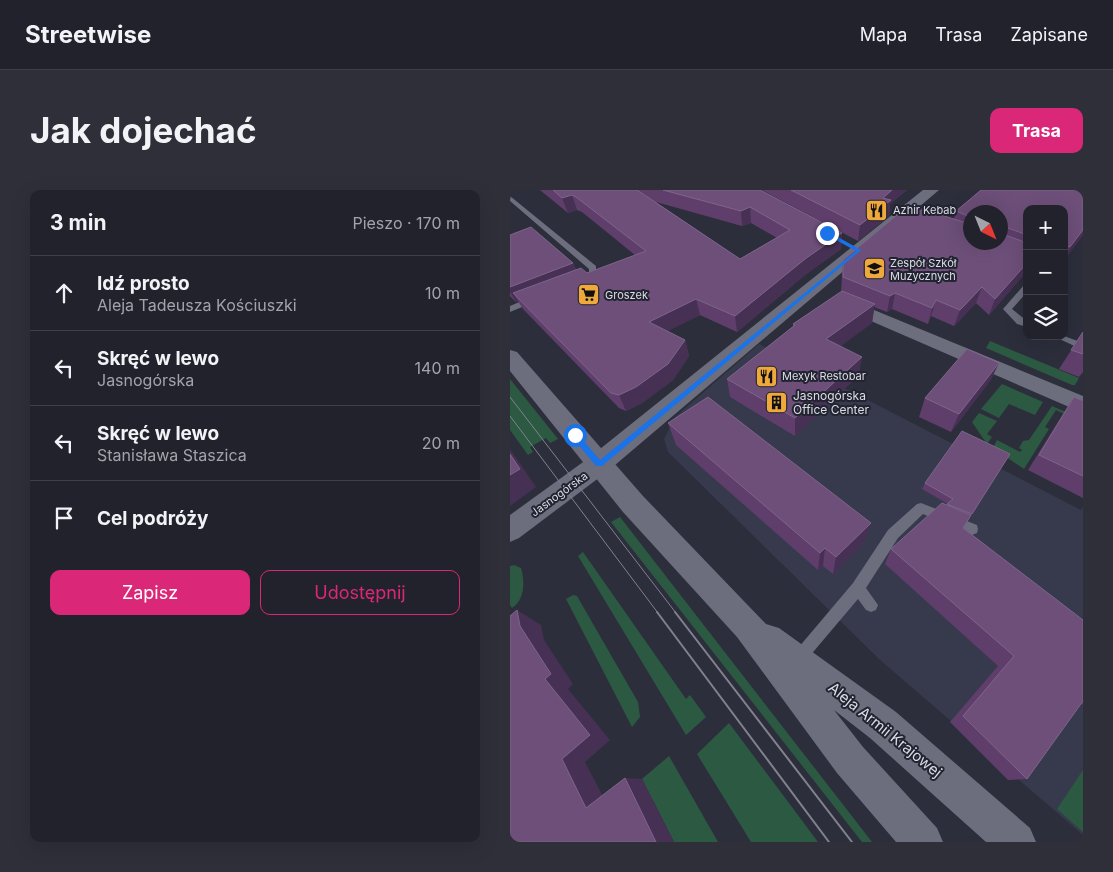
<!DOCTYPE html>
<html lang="pl">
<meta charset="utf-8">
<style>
body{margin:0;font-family:Inter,sans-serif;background:#2e2f39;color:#f1f3f6}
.controls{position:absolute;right:15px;top:15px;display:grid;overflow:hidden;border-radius:10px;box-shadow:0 5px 20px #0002}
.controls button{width:45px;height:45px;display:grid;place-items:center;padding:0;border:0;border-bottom:1px solid #3f3f49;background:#22222d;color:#f1f3f6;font:25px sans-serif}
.compass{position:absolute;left:453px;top:15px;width:45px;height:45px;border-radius:50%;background:#22222d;box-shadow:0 5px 20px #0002;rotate:137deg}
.stop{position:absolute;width:15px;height:15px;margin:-11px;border:4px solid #1a73e8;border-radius:50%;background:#fff}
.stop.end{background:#1a73e8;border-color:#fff;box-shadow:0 1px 5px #0008}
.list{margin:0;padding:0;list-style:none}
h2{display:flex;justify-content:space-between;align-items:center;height:65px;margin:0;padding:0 20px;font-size:21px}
h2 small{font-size:16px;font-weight:400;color:#a2a4aa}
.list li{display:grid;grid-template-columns:32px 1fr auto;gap:15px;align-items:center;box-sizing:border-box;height:75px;padding:0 20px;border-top:1px solid #3f3f49}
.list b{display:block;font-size:19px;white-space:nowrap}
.list p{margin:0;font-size:16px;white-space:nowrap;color:#a2a4aa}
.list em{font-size:16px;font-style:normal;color:#a2a4aa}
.actions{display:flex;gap:10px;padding:15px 20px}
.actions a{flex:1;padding:11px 0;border:1px solid #db2777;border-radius:10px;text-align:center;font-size:18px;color:#db2777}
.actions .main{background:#db2777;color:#fff}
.icon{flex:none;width:28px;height:28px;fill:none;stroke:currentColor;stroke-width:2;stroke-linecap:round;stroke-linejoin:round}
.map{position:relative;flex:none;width:573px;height:652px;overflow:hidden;border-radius:10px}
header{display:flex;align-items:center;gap:30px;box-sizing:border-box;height:70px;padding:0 25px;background:#22222d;border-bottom:1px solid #3f3f49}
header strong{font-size:24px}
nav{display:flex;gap:28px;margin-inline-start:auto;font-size:18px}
.intro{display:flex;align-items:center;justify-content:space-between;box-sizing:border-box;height:120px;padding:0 30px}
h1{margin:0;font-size:35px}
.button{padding:12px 22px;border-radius:10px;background:#db2777;color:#fff;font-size:18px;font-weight:700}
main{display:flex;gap:30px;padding:0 30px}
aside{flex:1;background:#22222d;border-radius:10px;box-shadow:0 5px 20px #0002}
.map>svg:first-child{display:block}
.built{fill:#37394c}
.green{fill:#2c5941}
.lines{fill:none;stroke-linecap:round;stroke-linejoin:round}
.lane{fill:#6c6d7d;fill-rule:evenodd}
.street{fill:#6c6d7d;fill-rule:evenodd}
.secondary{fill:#6c6d7d;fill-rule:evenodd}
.tram-far1{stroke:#81828d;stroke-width:1}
.tram{stroke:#81828d;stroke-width:2}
.wall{fill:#5f3e6c;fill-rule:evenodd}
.shaded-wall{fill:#463053}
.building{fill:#6d4f79;stroke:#7e658a}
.route{fill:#1a73e8}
.labels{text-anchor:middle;stroke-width:4;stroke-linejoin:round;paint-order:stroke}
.far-poi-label{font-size:11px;fill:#dbdce5;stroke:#232431;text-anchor:start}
.far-street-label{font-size:11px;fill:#dbdce5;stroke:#232431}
.poi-label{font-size:12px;fill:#dbdce5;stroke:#232431;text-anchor:start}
.near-street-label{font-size:15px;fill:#dbdce5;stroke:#232431}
</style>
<header>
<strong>Streetwise</strong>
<nav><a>Mapa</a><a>Trasa</a><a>Zapisane</a></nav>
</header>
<div class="intro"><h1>Jak dojechać</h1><a class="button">Trasa</a></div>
<main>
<aside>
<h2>3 min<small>Pieszo · 170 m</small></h2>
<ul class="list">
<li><svg class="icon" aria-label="ahead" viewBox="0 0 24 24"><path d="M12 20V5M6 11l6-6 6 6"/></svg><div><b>Idź prosto</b><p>Aleja Tadeusza Kościuszki</p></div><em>10 m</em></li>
<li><svg class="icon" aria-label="left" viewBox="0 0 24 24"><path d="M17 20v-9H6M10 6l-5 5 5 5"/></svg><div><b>Skręć w lewo</b><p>Jasnogórska</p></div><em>140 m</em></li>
<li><svg class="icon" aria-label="left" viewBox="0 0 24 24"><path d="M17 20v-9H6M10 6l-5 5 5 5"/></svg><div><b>Skręć w lewo</b><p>Stanisława Staszica</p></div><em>20 m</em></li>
<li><svg class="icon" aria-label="arrive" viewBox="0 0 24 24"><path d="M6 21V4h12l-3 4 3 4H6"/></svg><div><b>Cel podróży</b></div></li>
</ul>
<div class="actions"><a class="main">Zapisz</a><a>Udostępnij</a></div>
</aside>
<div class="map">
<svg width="573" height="652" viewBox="0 0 573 652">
<rect width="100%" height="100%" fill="#2d2e3c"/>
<path class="built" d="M249,154L571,320L573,316V645L369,469L158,262L154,249L165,227Z"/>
<path class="green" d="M480,151L569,188L565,195H562L476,158Z
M0,189L48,249L40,253L36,248L20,257L23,262L18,265L0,240Z
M492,194L533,212L525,225L499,214L489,228L471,219Z
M542,216L567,227L565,229L546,220L535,237L539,239L514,279L483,258L487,250L510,262L512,260L509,258L513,251L519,250Z
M469,223L487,231L477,244L482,247L477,254L462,232Z
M110,327L362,652H352L101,332Z
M73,362L176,509L180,505L196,527L176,545L68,366Z
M4,375L11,378C15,392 15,409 2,418L0,415V376Z
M63,405L67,406L71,413L128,512L130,527L122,537L56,409Z
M219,533L308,652H241L187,564Z
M159,566L208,652H164L132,589Z
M573,580V642L547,619Z"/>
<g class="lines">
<path class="lane" d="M0,6L86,76V86L75,92H69V88L79,83V79L0,11Z
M514,95H517V102L502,119L517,131V137L507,134L493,119Z
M26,105L29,106V110L0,122V116Z
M543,146H554L573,153V160Z
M411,313L467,335L468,339L467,343L462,345L413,324L388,348L356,398L368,415L366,420L361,422L356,420L348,409L293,474L288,477L283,474L280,469L283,464L343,393L378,340L407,314Z"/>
<path class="street" d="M413,0H429L98,281L9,348L0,352V325L80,267Z
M330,106L573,206V223L324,115L321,111L324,107Z"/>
<path class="secondary" d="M0,160L7,162L133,306L256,434L269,438L386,522L520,638L526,652H476L360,548L324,520L353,557L427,638L433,652H386L327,583L227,447L113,322L0,181Z"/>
<path class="tram-far1" d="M0,207L166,423
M0,226L148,423"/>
<path class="tram" d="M147,422L319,652
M165,422L342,652"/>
</g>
<path class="wall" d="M30,0H250L332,43L331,59L295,85L227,142L190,125L157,141L175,150L179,166L163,190L132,213L116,221L109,218L13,119L8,111L6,112L0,106V45L63,73L66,79L77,83L125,65L72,22L67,20L58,23ZM146,12L232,36L241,33L267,48L230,69Z
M252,0H397L380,14L379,26L348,51Z
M573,0V45L554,70V19H517V81L479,125L466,113L444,136L421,126L418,134L382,119L377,122L364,117L362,133L330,156L349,185L285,246L220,207L217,189L283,137V134L331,102L333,70L444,29L446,21ZM460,22H490V52H460Z
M573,142V182L569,187L549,179Z
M489,173L480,191L441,242L409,227L415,208Z
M564,207L573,211V308L518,280L553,224Z
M158,233L355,351L323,384L313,376L308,380L166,255Z
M500,264L453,338L573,430V515L571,514L517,589L498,590L440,532L488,476L375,374L381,359L438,314L412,299L415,293Z"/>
<path class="shaded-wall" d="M382,0H397L380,14L379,26L348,51L350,35L373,8Z
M62,5L67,20L58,23L52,8Z
M240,17L241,33L232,36L231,21Z
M573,40V45L554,70L560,57Z
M332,43L331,59L295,85L227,142L225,126L295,69Z
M63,73L69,87L3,103L8,111L6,112L0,102V97Z
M517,73V81L479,125L485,109Z
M472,97L466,113L444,136L450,120Z
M385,103L382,119L377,122L380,106Z
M186,109L190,125L144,148L139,132Z
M426,110L421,126L418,134L422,118Z
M365,114L362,133L315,168L316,149Z
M175,150L179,166L163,190L132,213L116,221L109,205Z
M352,167L349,185L285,246V228Z
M489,173L480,191L441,242L449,224Z
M0,259L26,297L0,316Z
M361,333L355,351L323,384L326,367Z
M315,358L313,376L308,380L310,363Z
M7,420L31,435L34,450L63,494L58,499L100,550L75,572L98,616L76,618L52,569L35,489L10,436Z
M115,588L132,589L164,652H146Z"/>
<path class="building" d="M43,0H127L230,69L280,40L240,17L231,21L153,0H250L332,43L295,69L225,126L186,109L139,132L175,150L158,174L126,197L109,205L101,203L3,103L71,78L77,83L136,61L66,7L62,5L52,8Z
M281,0H382L373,8L381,10L350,35Z
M471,0H573V40L560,57L554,55V19H517V45L490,35V22H460V27L446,21Z
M399,15L460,34V52H490V43L517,53V73L485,109L472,97L450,120L426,110L422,118L385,103L380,106L333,87V70Z
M21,37L63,73L0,97V45Z
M332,101L365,114L316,149L352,167L285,228L217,189L285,135L283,134Z
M573,142V164L561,160Z
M457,159L489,173L449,224L415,208Z
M198,207L361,333L326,367L315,358L310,363L158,233Z
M564,207L573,211V286L529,265Z
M452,241L500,264L462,324L437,314L443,309L415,293Z
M0,264L10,279L0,285Z
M432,313L461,325L453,338L573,430V511L517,589L453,526L504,466L381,359Z
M7,420L10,436L41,484L35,489L80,545L52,569L76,618L115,588L146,652H0V426Z"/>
<path class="route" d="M315,42H319L351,60L92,276H86L62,247V243H67L90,270L346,61L315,44Z"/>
<defs>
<symbol id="restaurant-square" viewBox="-11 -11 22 22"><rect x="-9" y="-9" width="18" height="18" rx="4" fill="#eea83c" stroke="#232431"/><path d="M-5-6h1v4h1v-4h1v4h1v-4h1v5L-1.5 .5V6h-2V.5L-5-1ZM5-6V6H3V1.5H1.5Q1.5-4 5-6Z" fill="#111"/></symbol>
<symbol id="school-square" viewBox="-11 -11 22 22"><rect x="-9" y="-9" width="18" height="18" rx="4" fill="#eea83c" stroke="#232431"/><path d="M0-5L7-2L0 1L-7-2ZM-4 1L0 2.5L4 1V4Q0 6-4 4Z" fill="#111"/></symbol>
<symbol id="supermarket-square" viewBox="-11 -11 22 22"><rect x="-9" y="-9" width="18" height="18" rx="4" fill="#eea83c" stroke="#232431"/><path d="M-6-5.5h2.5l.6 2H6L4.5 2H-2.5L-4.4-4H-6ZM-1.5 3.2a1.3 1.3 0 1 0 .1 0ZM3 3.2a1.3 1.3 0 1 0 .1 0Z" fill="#111"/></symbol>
<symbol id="building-square" viewBox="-11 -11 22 22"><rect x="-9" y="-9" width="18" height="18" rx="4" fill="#eea83c" stroke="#232431"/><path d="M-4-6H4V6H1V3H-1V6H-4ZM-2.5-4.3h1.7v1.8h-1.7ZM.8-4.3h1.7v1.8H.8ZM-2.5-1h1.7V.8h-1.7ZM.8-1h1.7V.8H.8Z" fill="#111"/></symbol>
</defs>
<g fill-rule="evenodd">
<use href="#restaurant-square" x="354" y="8" width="25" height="25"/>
<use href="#school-square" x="352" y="66" width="25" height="25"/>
<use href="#supermarket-square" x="66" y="92" width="25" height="25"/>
<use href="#restaurant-square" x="244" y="174" width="25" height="25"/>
<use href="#building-square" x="254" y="200" width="25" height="25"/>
</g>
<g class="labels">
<g class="far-poi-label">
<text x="383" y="24">Azhir Kebab</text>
<text x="380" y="77">Zespół Szkół<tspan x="380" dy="13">Muzycznych</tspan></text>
<text x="95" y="109">Groszek</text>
<text x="272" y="190">Mexyk Restobar</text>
</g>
<g class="far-street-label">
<text transform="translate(49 304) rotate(-36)" y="4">Jasnogórska</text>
</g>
<g class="poi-label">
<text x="283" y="210">Jasnogórska<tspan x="283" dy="14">Office Center</tspan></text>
</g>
<g class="near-street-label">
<text transform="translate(375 540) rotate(39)" y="5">Aleja Armii Krajowej</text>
</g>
</g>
</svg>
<div class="controls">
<button>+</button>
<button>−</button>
<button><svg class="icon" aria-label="layers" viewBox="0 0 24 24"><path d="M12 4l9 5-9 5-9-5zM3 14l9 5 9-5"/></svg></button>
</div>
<svg class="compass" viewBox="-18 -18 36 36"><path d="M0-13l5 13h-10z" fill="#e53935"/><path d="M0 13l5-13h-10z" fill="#a2a4aa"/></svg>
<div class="stop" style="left:65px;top:245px"></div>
<div class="stop end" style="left:317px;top:43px"></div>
</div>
</main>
